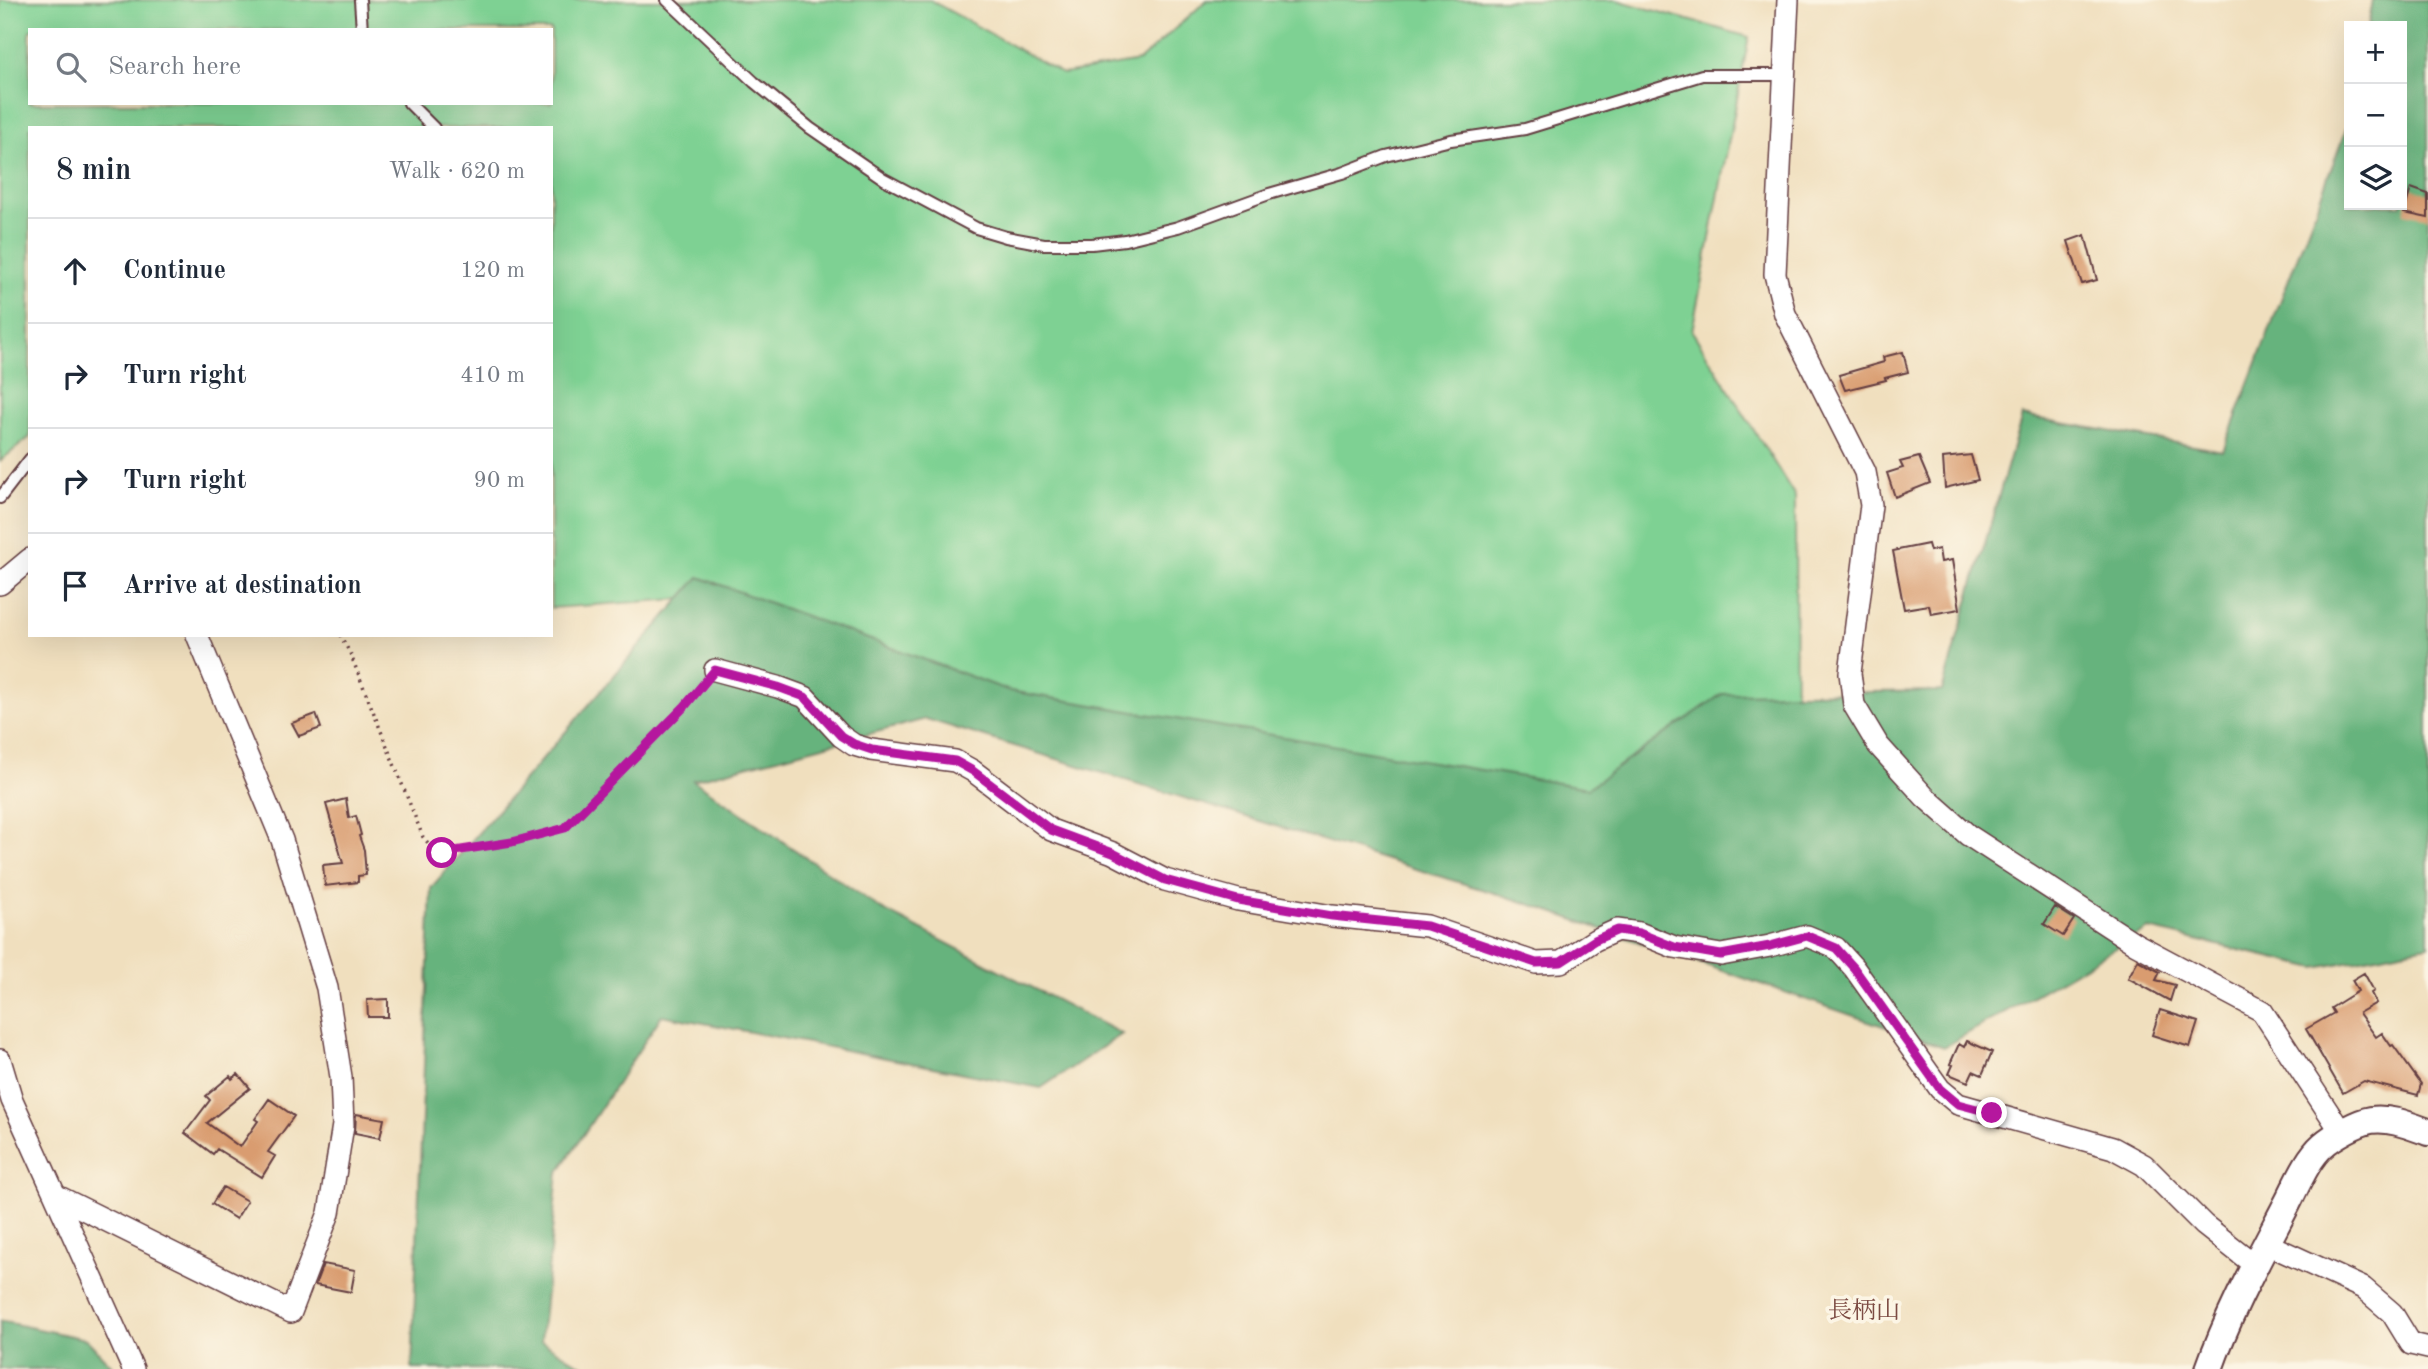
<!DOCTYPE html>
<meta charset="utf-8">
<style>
body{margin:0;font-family:"Old Standard TT","Noto Serif JP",serif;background:#f2f2f3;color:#1f2937}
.controls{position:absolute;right:21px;top:21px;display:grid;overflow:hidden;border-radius:0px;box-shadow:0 7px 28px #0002}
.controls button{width:63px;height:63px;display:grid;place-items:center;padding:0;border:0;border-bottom:2px solid #e0e1e3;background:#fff;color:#1f2937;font:35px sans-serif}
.stop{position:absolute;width:21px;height:21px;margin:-16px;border:5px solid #b5179e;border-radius:50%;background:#fff}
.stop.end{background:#b5179e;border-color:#fff;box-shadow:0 2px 7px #0008}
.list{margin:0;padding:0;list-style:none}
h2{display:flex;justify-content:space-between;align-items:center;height:91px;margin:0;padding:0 28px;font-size:30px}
h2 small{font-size:23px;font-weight:400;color:#747a83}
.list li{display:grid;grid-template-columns:46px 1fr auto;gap:21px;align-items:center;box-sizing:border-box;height:105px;padding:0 28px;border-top:2px solid #e0e1e3}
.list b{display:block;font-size:26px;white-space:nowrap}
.list em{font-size:23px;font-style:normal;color:#747a83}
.icon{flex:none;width:38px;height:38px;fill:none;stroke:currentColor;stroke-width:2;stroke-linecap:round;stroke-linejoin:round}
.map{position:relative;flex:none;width:2428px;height:1369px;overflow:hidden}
.search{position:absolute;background:#fff;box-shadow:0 7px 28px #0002;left:28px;top:28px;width:525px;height:77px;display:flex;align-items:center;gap:18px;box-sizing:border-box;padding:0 24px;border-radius:0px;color:#747a83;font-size:26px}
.panel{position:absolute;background:#fff;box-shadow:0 7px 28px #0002;left:28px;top:126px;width:525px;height:511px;border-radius:0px}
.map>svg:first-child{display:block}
.green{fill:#7ed193;stroke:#64785f;stroke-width:2;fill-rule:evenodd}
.forest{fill:#66b37d;stroke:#586954;stroke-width:2}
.building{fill:#d99c6f}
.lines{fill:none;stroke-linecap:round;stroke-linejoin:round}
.service-casing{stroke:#633c41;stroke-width:14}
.minor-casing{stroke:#633c41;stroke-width:24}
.tertiary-casing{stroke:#633c41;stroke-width:30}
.path{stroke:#633c41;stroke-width:3.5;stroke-dasharray:2 5;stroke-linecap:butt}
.service{stroke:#fff;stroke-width:10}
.minor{stroke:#fff;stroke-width:21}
.tertiary{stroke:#fff;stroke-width:26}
.route{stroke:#b5179e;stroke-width:9}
.labels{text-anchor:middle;stroke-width:7;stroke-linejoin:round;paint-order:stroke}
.quarter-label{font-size:24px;fill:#7c4b43;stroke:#fcf5e5}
</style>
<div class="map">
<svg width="2428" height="1369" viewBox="0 0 2428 1369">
<rect width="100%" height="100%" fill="#fcf5e5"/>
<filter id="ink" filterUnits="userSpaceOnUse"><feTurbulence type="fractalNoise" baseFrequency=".0143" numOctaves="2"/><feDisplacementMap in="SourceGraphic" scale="14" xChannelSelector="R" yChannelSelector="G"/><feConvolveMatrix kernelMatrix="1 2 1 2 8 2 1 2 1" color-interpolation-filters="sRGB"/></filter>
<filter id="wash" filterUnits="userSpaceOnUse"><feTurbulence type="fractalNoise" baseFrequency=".00686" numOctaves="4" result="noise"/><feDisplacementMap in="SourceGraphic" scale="28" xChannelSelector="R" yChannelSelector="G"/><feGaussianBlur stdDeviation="1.57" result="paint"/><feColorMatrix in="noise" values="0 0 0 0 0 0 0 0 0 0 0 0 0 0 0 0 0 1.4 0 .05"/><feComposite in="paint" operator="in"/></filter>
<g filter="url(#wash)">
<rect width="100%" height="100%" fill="#f0dfbe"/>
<path class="green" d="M0,0H930L1063,74L1139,61L1207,0H1617L1749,37L1692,331L1795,496L1796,785L1552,863L680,599L551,608V128H30V437L0,461ZM30,30H551V103H30Z"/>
<path class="forest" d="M2373,0H2428V946L2316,968L2149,929L1944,1047L1517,900L926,719L693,780L881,909L1122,1034L1041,1088L662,1015L558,1173L541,1341L588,1369H412L431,888L699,577L1010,691L1588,788L1722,694L1942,691L2022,416L2223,451L2349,122V205H2402V26H2368Z
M0,1321L86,1339L115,1369H0Z"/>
<g id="blocks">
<path class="building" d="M2411,188L2428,194V218L2404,213Z
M2085,235L2097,280L2082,284L2068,241Z
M1903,352L1908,372L1885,378L1886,380L1845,390L1839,375L1884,362L1883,357Z
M1971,455L1978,480L1945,488L1943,458Z
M1919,457L1930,483L1895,497L1887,473L1903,468L1900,462Z
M1928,544L1930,551L1939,549L1941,562L1952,560L1960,609L1931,614L1929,605L1904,609L1893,551Z
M316,714L321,728L299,736L292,723Z
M346,799L349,818L356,816L361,835L359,836L364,850L366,875L358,876V882L325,886L323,865L343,863L326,804Z
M2055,907L2074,919L2063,936L2044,924Z
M2138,960L2160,972L2156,980L2175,985L2170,1001L2128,978Z
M2364,973L2374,991L2371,993L2376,1003L2359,1013L2376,1037L2382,1033L2391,1046L2393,1045L2421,1084L2418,1095L2364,1081L2343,1093L2306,1029L2334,1013L2331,1008L2358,991L2352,980Z
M388,999V1017H368L367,1000Z
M2160,1010L2198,1022L2190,1047L2152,1035Z
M1967,1041L1992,1052L1982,1075L1973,1071L1968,1082L1949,1074L1953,1065L1950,1064L1959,1044L1964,1047Z
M238,1074L250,1088L207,1123L240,1147L258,1121L255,1119L269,1099L294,1116L268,1152L275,1156L262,1177L217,1149L213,1154L185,1133L210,1100L206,1096L230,1076L232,1079Z
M356,1114L384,1119L380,1138L355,1133Z
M223,1187L247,1201L236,1219L212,1204Z
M323,1264L355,1270L351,1292L315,1285Z"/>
</g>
</g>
<g filter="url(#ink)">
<use href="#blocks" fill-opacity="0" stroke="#633c41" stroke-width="2"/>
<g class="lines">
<defs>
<path id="service" d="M360,0L362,30
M667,0L754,82L810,128L884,179L976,228L1006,237L1044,244H1092L1125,240L1178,227L1269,194L1342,173L1386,156L1451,140L1525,129L1702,75H1784
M409,103L434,128
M0,498L30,459"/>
<path id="minor" d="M1788,0L1775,274L1785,314L1865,472L1871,505L1850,673L1854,705L1878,745L1925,797L1968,835L2136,944L2262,1011L2342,1133
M0,584L30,559
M715,670L778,687L805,697L841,736L854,745L871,750L955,761L973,771L1051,830L1113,853L1165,880L1238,900L1332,916L1427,926L1536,963L1561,962L1595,940L1617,930L1639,933L1674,947L1721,955L1770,946L1807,936L1836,948L1854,968L1940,1089L1958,1104L2113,1148L2144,1165L2204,1225L2256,1266
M0,1060L12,1100L55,1195L291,1312L329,1213L343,1125L341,1077L327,988L282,840L197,635
M55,1195L133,1369
M2267,1244L2363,1288L2392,1313L2411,1344L2428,1348"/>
<path id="tertiary" d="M2209,1369C2229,1312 2259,1258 2287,1204C2297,1185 2307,1159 2323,1145C2333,1136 2358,1122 2371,1120C2390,1117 2411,1126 2428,1132"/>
</defs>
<use href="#service" class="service-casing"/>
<use href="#minor" class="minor-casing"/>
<use href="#tertiary" class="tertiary-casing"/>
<path class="path" d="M340,635L350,653L423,837L434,850L442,853L512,843L565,828L685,706L703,685"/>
<use href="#service" class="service"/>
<use href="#minor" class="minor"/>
<use href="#tertiary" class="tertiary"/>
</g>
</g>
<g class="lines" filter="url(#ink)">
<path class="route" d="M442,853L512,842L565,828L685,706L715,670L778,687L805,697L841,736L854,744L872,750L955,761L973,771L1051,830L1113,853L1165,880L1238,900L1332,916L1427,926L1536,963L1561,962L1595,940L1618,930L1639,933L1674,947L1721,955L1770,946L1807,936L1836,948L1854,968L1940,1089L1958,1104L1992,1113"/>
</g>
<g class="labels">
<g class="quarter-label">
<text x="1864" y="1318">長柄山</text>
</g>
</g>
</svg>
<div class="controls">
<button>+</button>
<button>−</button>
<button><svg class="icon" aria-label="layers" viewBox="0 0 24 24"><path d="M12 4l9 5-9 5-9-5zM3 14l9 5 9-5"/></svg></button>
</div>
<div class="stop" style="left:442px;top:853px"></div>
<div class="stop end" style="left:1992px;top:1113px"></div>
<div class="search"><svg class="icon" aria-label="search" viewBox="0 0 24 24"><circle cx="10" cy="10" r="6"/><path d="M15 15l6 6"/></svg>Search here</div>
<section class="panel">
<h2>8 min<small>Walk · 620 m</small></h2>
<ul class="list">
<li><svg class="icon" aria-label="ahead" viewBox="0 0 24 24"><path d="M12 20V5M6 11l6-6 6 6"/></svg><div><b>Continue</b></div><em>120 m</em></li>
<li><svg class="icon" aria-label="right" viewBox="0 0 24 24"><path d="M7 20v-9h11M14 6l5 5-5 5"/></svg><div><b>Turn right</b></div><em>410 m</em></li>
<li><svg class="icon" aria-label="right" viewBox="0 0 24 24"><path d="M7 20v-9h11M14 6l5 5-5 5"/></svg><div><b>Turn right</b></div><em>90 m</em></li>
<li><svg class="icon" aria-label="arrive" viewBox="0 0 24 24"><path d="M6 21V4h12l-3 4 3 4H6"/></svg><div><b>Arrive at destination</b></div></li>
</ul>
</section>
</div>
